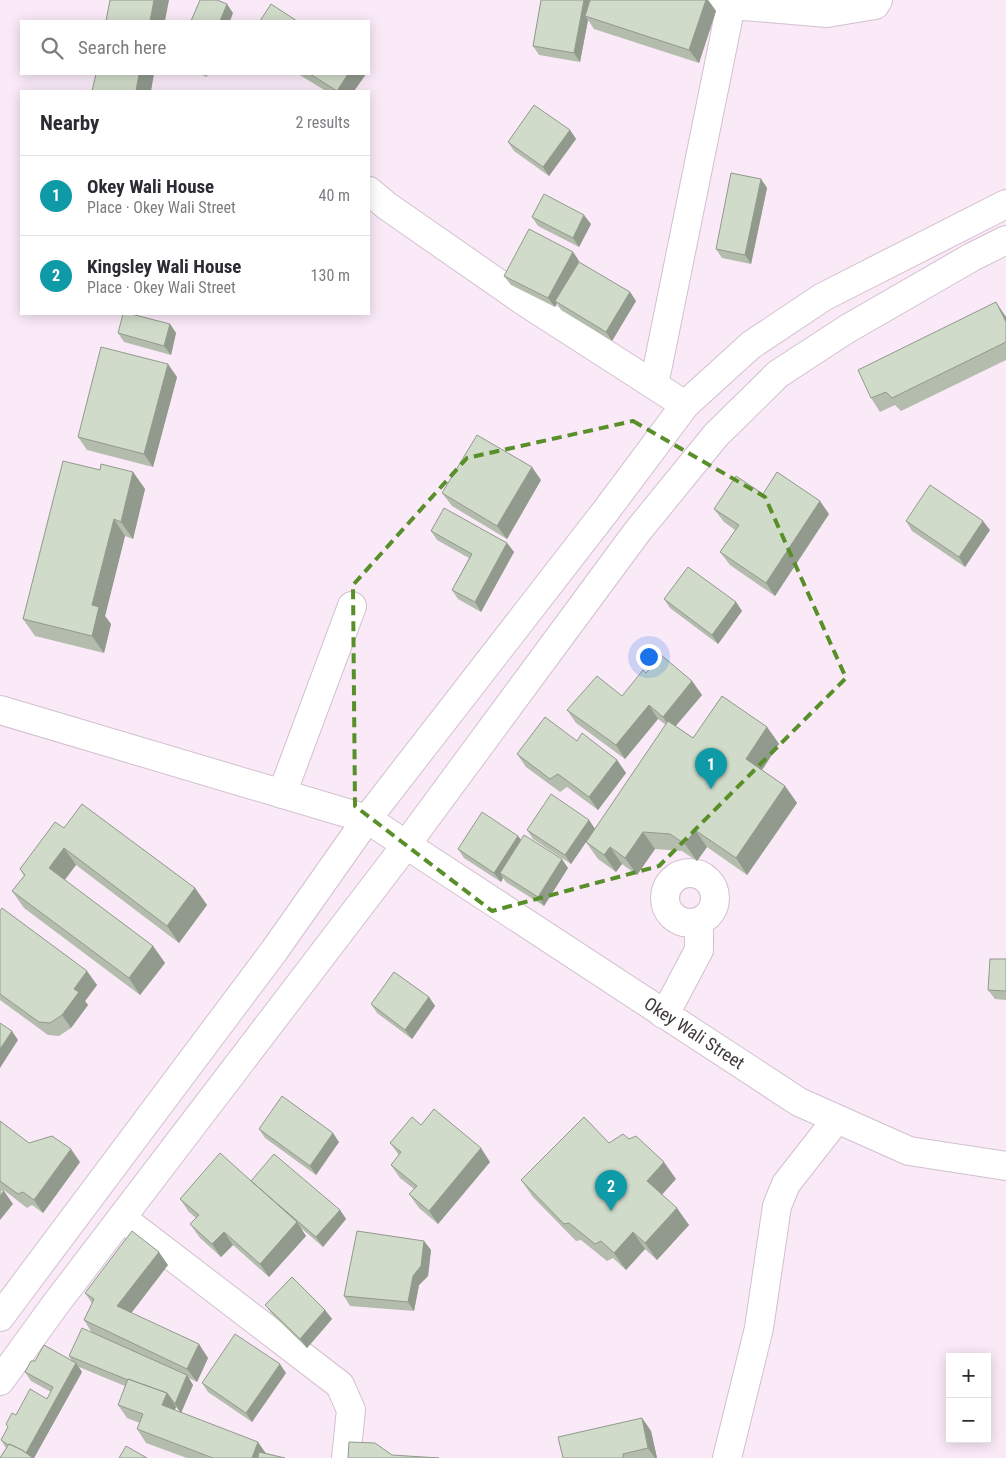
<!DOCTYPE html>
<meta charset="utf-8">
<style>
body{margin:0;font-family:"Roboto Condensed",sans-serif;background:#f7f7f7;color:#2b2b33}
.controls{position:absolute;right:15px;bottom:15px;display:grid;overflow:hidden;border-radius:0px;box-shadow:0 2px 12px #0003}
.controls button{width:45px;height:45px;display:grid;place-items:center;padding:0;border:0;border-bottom:1px solid #e1e1e2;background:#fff;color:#2b2b33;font:25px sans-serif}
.you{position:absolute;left:648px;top:656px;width:18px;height:18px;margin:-12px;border:4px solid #fff;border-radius:50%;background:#1a73e8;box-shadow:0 0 0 8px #1a73e833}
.badge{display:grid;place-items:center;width:32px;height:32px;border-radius:50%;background:#db2777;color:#fff;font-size:16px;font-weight:700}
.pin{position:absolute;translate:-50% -41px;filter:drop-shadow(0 1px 2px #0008)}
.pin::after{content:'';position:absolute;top:26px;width:18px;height:15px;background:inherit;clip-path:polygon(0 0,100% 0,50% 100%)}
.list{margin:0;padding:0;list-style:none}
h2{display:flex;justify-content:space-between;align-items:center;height:65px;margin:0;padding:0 20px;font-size:21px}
h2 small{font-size:16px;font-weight:400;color:#7c7c81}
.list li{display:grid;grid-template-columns:32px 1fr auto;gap:15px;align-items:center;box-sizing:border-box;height:80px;padding:0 20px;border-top:1px solid #e1e1e2}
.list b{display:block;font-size:19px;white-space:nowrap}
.list p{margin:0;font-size:16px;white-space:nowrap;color:#7c7c81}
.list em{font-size:16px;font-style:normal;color:#7c7c81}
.icon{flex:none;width:28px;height:28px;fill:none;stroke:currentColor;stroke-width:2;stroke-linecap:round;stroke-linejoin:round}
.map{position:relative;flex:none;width:1006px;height:1458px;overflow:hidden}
.search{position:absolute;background:#fff;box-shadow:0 2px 12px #0003;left:20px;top:20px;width:350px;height:55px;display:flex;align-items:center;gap:12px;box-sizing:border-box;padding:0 18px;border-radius:0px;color:#7c7c81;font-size:19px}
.panel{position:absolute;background:#fff;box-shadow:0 2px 12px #0003;left:20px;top:90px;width:350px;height:225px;border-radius:0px}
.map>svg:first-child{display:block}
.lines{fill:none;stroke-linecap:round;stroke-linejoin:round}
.minor-casing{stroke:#d1c1cf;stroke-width:30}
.major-casing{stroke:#d1c1cf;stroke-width:30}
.minor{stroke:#fff;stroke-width:28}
.major{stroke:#fff;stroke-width:28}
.wall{fill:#b3bcad;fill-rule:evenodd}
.shaded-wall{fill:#92998d}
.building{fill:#d0dbc9;stroke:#92998d}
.marked{fill:none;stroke:#588f29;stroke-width:4;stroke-dasharray:10 6;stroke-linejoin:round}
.labels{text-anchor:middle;stroke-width:4;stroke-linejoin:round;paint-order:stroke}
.street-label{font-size:18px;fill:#40393f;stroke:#fdfdfd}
</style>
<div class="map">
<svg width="1006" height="1458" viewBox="0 0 1006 1458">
<rect width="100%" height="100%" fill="#faeaf8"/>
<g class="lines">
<defs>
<g id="minor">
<path d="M719,0L732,5L827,13L875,5L878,0"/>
<path d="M369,191L387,206L525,302L685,405"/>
<path d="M654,385L732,0"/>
<path id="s1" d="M0,710L367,819L799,1102L909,1151L1006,1166"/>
<path d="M282,794L352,606"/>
<circle cx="690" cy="898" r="25"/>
<path d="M663,1014L672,1001L699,950V922"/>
<path d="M122,1218L340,1385L351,1410L346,1458"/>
<path d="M727,1458L759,1328L777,1206L786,1184L836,1120"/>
</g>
<path id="major" d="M0,1317L274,951L367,819L605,512L685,405L751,345L823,297L1006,204
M0,1381L55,1305L406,845L637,532L716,435L778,374L847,329L972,257L1006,240"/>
</defs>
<use href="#minor" class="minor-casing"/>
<use href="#major" class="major-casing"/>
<use href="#minor" class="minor"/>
<use href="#major" class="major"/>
</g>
<path class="wall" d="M541,0H708L716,11L699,63L594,29L588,20L580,62L539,55L533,46Z
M198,74H208L207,77Z
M298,74H366L354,91H326Z
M570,130L576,139L549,176L514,151L508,142Z
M761,179L767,188L751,264L722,258L716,249Z
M532,217L591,224L579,247L538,226Z
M573,252L579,261L573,271L630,292L636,301L612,341L561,310L557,303L555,307L511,285L504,276Z
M1005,315L1006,317V360L901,411L895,405L880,412L871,398Z
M170,324L176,333L171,355L124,342L118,333Z
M177,377L153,467L87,450L78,437Z
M100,470L133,472L145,489L133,539L125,536L105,616L111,624L104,653L35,636L23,619Z
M541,480L507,539L452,506L442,493Z
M763,494L829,514L775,596L730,565L720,552L735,530L724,522L714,509Z
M906,521L990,530L965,567L912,531Z
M431,531L507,543L514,552L481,612L458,599L452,590L469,558L437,540Z
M664,599L736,602L742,611L718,644L670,608Z
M646,673L692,681L702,695L676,726L693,738L767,727L779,744L762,770L785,786L797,803L747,875L707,847L697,861L682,851L655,849L637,875L622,864L616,872L598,859L586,842L666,725L658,719L625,759L576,723L567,710L622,696Z
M577,741L617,760L626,773L598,810L567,787L560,792L526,767L517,754Z
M589,820L595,829L571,864L533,839L527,830Z
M64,828L195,888L207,905L179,943L76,865L64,880L153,946L165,963L140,995L24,908L12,891L24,876L20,869Z
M518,836L521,840L568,868L544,906L506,882L503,878L501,882L464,858L458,849Z
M0,911L97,985L85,1001L88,1005L71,1028L59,1036L48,1035L0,1000Z
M1006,959V1000L995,999L988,990Z
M429,997L435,1006L412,1039L377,1013L371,1004Z
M0,1121L29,1143L80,1162L43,1213L32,1205L27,1208L0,1187Z
M421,1125L490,1162L438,1224L419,1208L409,1194L414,1189L400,1178L391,1165L399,1155L390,1143Z
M259,1129L339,1142L316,1175L265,1138Z
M609,1143L676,1179L662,1194L689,1225L657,1260L645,1249L626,1270L613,1258L607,1261L581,1240L576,1241L533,1197L521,1180Z
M180,1199L340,1210L346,1219L323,1247L301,1228L306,1236L269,1277L233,1245L221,1257L200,1238L190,1224L196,1218L189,1212Z
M424,1241L431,1250L428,1276L419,1285L414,1311L350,1306L344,1296Z
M168,1265L131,1313L208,1358L197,1382L189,1378L193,1385L181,1413L266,1453L285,1458H187L146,1443L137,1429L140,1423L127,1418L118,1405L125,1386L79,1367L82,1372L34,1458H0L6,1448L1,1440L16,1415L47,1399L51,1392L31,1381L25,1372L72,1361L69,1356L92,1333L84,1320L92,1303L85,1293ZM176,1407L181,1413L175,1410Z
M265,1305L325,1310L332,1319L307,1348L272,1314Z
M286,1373L252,1422L208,1392L202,1383Z
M642,1418L651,1431L657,1458H563Z"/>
<path class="shaded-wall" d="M154,0H169L165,21H150Z
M584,0H592L585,16L588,20L580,62L574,53Z
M706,0H708L716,11L699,63L689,50Z
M227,4L233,13L230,21H220Z
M139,74H154L151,91H136Z
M348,74H366L354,91H337Z
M570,130L576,139L549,176L543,167Z
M761,179L767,188L751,264L745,255Z
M584,215L591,224L579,247L573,238Z
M573,252L579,261L557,302L555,301L557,303L555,307L548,298Z
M630,292L636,301L612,341L606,332Z
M996,302L1006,317V322Z
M170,324L176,333L171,355L164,346Z
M168,364L177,377L153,467L144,454Z
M532,467L541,480L507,539L497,526Z
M133,472L145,489L133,539L121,522Z
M820,501L829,514L775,596L766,583Z
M114,519L125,536L105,616L111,624L104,653L92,636V605Z
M983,521L990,530L965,567L959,557Z
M507,543L514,552L481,612L475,602Z
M736,602L742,611L718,644L712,635Z
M692,681L702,695L672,730L663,717Z
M649,705L658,719L625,759L616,745Z
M767,727L779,744L758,776L746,759Z
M617,760L626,773L598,810L589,797Z
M785,786L797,803L747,875L736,858Z
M589,820L595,829L571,864L565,855Z
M695,830L707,847L697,861L685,844Z
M643,832L655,849L637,875L625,858Z
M518,836L525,845L500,873L503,878L501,882L494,873Z
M610,847L622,864L616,872L604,855Z
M64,848L76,865L61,885L49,868Z
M562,859L568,868L544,906L538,897Z
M195,888L207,905L179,943L167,926Z
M153,946L165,963L140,995L129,978Z
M87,971L97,985L85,1001L88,1005L71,1028L62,1015L74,989Z
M429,997L435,1006L412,1039L405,1030Z
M12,1031L18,1040L0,1068V1049Z
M333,1133L339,1142L316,1175L310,1166Z
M481,1148L490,1162L438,1224L429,1211Z
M71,1149L80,1162L43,1213L34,1200Z
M664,1162L676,1179L659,1198L647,1181Z
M4,1191L13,1204L0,1220V1196Z
M677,1208L689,1225L657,1260L645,1243Z
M340,1210L346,1219L323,1247L316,1237Z
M297,1222L306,1236L269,1277L260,1264Z
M224,1232L233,1245L221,1257L212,1244Z
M633,1232L645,1249L626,1270L614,1253Z
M424,1241L431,1250L428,1276L419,1285L414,1311L408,1302L413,1276Z
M159,1252L168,1265L126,1320L117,1306Z
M325,1310L332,1319L307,1348L300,1339Z
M199,1344L208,1358L197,1382L187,1369Z
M76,1363L82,1372L34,1458H28L25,1454Z
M280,1364L286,1373L252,1422L246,1413Z
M187,1375L193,1385L181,1413L175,1404Z
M167,1393L176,1407L171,1419L162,1405Z
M642,1418L651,1431L657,1458H655L648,1448Z
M258,1442L267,1455L266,1458H252Z"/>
<path class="building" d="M110,0H154L150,21H106Z
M200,0H217L227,4L220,21H191Z
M541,0H584L574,53L533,46Z
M590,0H706L689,50L585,16Z
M271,4L297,21H260Z
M96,74H139L136,91H92Z
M310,74H348L337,91Z
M534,105L570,130L543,167L508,142Z
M731,173L761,179L745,255L716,249Z
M544,194L584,215L573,238L532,217Z
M529,229L573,252L548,298L504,276Z
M579,262L630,292L606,332L555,301Z
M996,302L1006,322V342L892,398L886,392L871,398L858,370Z
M123,314H131L170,324L164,346L118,333Z
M101,347L168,364L144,454L78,437Z
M477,435L532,467L497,526L442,493Z
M63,461L100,470L101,464L133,472L121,522L114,519L92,605L99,607L92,636L23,619Z
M777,472L820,501L766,583L720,552L739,525L714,509L736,476L763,494Z
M930,485L983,521L959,557L906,521Z
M444,508L507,543L475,602L452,590L472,554L431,531Z
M688,567L736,602L712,635L664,599Z
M661,655L692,681L663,717L649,705L616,745L567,710L597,676L622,696L643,670L646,673Z
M722,696L767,727L746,759L785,786L736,858L695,830L685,844L670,834L643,832L625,858L610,847L604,855L586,842L668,721L693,738Z
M545,717L577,741L582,733L617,760L589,797L558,774L550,779L517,754Z
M551,794L589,820L565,855L527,830Z
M82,804L195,888L167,926L64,848L49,868L153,946L129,978L12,891L25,875L20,869L55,822L64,828Z
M482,812L518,836L494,873L458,849Z
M524,835L562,859L538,897L500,873Z
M2,908L87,971L74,989L79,992L62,1015L50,1023L39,1022L0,994V911Z
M990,959H1006V991L988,990Z
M394,972L429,997L405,1030L371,1004Z
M0,1023L12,1031L0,1049Z
M282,1096L333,1133L310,1166L259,1129Z
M434,1109L481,1148L429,1211L409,1194L417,1186L391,1165L401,1152L390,1143L412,1117L421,1125Z
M584,1117L609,1143L623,1134L629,1139L636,1136L664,1162L647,1181L677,1208L645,1243L633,1232L614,1253L601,1241L595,1244L569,1223L564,1224L521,1180Z
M0,1121L29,1143L52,1136L71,1149L34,1200L23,1192L18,1194L0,1181Z
M220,1153L297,1222L260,1264L224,1232L212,1244L190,1224L199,1215L180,1199Z
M274,1154L340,1210L316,1237L251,1181Z
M0,1188L4,1191L0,1196Z
M132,1231L159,1252L117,1306L199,1344L187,1369L84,1320L94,1299L85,1293Z
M357,1231L424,1241L421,1266L413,1276L408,1302L344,1296Z
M292,1277L325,1310L300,1339L265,1305Z
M82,1328L187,1375L175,1404L167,1393L128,1379V1380L69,1356Z
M235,1334L280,1364L246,1413L202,1383Z
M44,1345L76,1363L26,1453L22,1450L9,1444L8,1445L1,1440L8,1427L6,1424L12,1413L16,1415L30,1389L47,1399L53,1387L25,1372L31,1361H35Z
M128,1379L167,1393L162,1405L258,1442L252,1458H213L137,1429L143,1414L118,1405Z
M642,1418L648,1448L623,1454V1458H563L558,1437Z
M349,1442L375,1443L392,1455L439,1458H348Z
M9,1444L22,1450L33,1458H0Z
M126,1446L147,1458H119Z
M259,1452L285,1458H258Z"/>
<path class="marked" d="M633,421L765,497L846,678L659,866L492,911L355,806L353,585L467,458Z"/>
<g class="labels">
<g class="street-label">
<text dy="6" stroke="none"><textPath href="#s1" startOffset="774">Okey Wali Street</textPath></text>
</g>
</g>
</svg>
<div class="controls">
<button>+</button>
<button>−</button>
</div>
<div class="you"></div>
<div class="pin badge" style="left:711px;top:789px;background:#0f9aa8">1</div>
<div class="pin badge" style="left:611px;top:1211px;background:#0f9aa8">2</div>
<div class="search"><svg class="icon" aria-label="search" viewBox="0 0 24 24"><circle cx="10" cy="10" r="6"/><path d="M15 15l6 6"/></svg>Search here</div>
<section class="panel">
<h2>Nearby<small>2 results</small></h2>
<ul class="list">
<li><span class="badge" style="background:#0f9aa8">1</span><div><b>Okey Wali House</b><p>Place · Okey Wali Street</p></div><em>40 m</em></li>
<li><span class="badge" style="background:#0f9aa8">2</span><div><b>Kingsley Wali House</b><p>Place · Okey Wali Street</p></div><em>130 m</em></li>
</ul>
</section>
</div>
